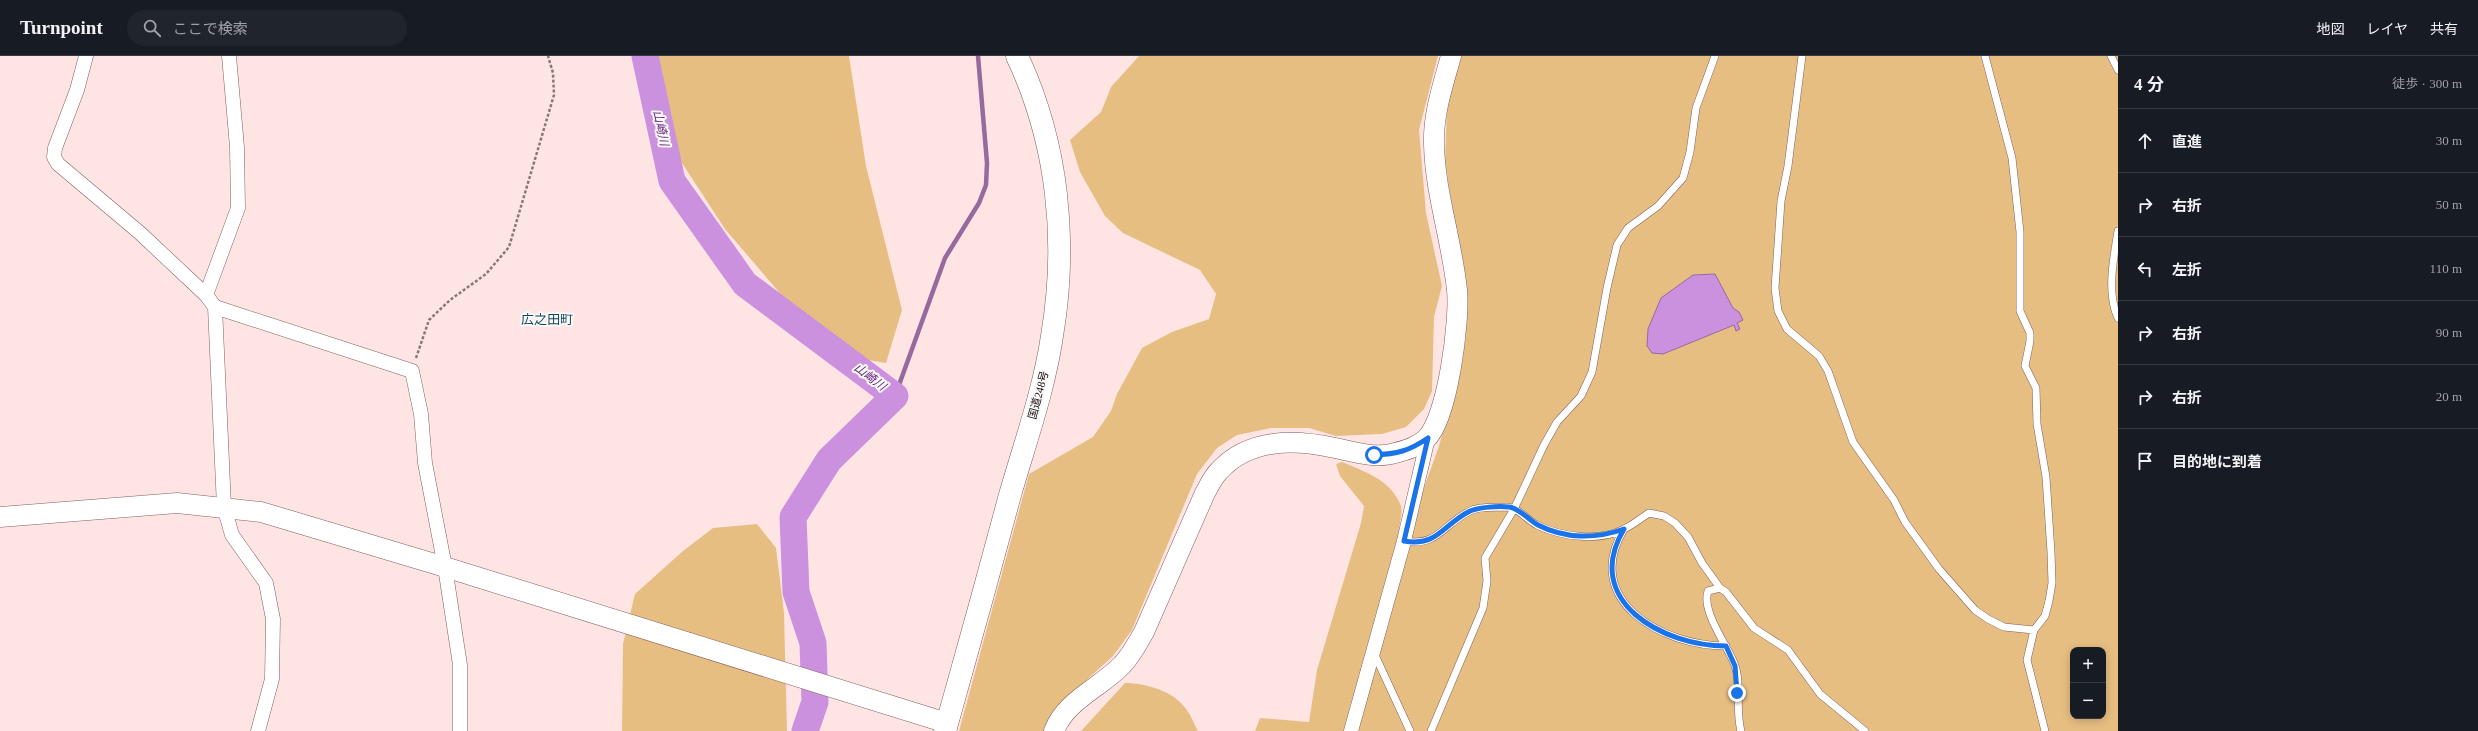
<!DOCTYPE html>
<html lang="ja">
<meta charset="utf-8">
<style>
body{margin:0;font-family:"Times New Roman","Noto Sans JP",serif;background:#20242c;color:#f1f3f6}
.controls{position:absolute;right:12px;bottom:12px;display:grid;overflow:hidden;border-radius:8px;box-shadow:0 2px 10px #0003}
.controls button{width:36px;height:36px;display:grid;place-items:center;padding:0;border:0;border-bottom:1px solid #363941;background:#171b24;color:#f1f3f6;font:20px sans-serif}
.stop{position:absolute;width:12px;height:12px;margin:-9px;border:3px solid #1a73e8;border-radius:50%;background:#fff}
.stop.end{background:#1a73e8;border-color:#fff;box-shadow:0 1px 4px #0008}
.list{margin:0;padding:0;list-style:none}
h2{display:flex;justify-content:space-between;align-items:center;height:52px;margin:0;padding:0 16px;font-size:17px}
h2 small{font-size:13px;font-weight:400;color:#9ea1a6}
.list li{display:grid;grid-template-columns:26px 1fr auto;gap:12px;align-items:center;box-sizing:border-box;height:64px;padding:0 16px;border-top:1px solid #363941}
.list b{display:block;font-size:15px;white-space:nowrap}
.list em{font-size:13px;font-style:normal;color:#9ea1a6}
.icon{flex:none;width:22px;height:22px;fill:none;stroke:currentColor;stroke-width:2;stroke-linecap:round;stroke-linejoin:round}
.map{position:relative;flex:none;width:2118px;height:675px;overflow:hidden}
header{display:flex;align-items:center;gap:24px;box-sizing:border-box;height:56px;padding:0 20px;background:#171b24;border-bottom:1px solid #363941}
header strong{font-size:19px}
nav{display:flex;gap:22px;margin-inline-start:auto;font-size:14px}
.search{width:280px;height:36px;background:#20242c;display:flex;align-items:center;gap:10px;box-sizing:border-box;padding:0 14px;border-radius:22px;color:#9ea1a6;font-size:15px}
main{display:flex}
aside{flex:1;background:#171b24}
.map>svg:first-child{display:block}
.green{fill:#e7be82;fill-rule:evenodd}
.water{fill:#cb91de;stroke:#96699f}
.lines{fill:none;stroke-linecap:round;stroke-linejoin:round}
.stream{stroke:#96699f;stroke-width:4.5}
.river{stroke:#cb91de;stroke-width:27}
.lane-casing{stroke:#845e5f;stroke-width:8}
.street-casing{stroke:#845e5f;stroke-width:15}
.secondary-casing{stroke:#845e5f;stroke-width:21}
.highway-casing{stroke:#845e5f;stroke-width:23}
.path{stroke:#8b7677;stroke-width:2.5;stroke-dasharray:3 2;stroke-linecap:butt}
.lane{stroke:#fff;stroke-width:7}
.street{stroke:#fff;stroke-width:14}
.secondary{stroke:#fff;stroke-width:20}
.highway{stroke:#fff;stroke-width:22}
.route{stroke:#1a73e8;stroke-width:5}
.labels{text-anchor:middle;stroke-width:4;stroke-linejoin:round;paint-order:stroke}
.street-label{font-size:11px;fill:#1a0c0d;stroke:#f8f9f8}
.water-label{font-size:12px;font-style:italic;fill:#69237e;stroke:#f8f9f8}
.quarter-label{font-size:13px;fill:#164659;stroke:#f8f9f8}
</style>
<header>
<strong>Turnpoint</strong>
<div class="search"><svg class="icon" aria-label="search" viewBox="0 0 24 24"><circle cx="10" cy="10" r="6"/><path d="M15 15l6 6"/></svg>ここで検索</div>
<nav><a>地図</a><a>レイヤ</a><a>共有</a></nav>
</header>
<main>
<div class="map">
<svg width="2118" height="675" viewBox="0 0 2118 675">
<rect width="100%" height="100%" fill="#ffe4e4"/>
<path class="green" d="M636,0H849L866,110L902,254L886,307L832,298L725,173L678,101Z
M1139,0H1438L1419,74L1426,157L1442,230L1434,261L1432,335L1424,353L1406,371L1382,378L1336,380L1309,372H1271L1237,379L1217,392L1197,418L1132,574L1113,600L1070,639L1046,675H959L1029,418L1093,381L1111,355L1117,338L1142,292L1172,276L1209,263L1216,238L1200,214L1123,177L1105,160L1080,116L1070,84L1101,56L1111,31Z
M1460,0H2118V675H1356L1412,465L1439,390L1454,335L1466,281L1464,226L1445,105L1447,47ZM2073,594H2103V660H2073Z
M1342,406C1366,416 1391,424 1401,450C1407,465 1355,645 1347,675H1255L1260,662L1309,666L1317,614L1361,467L1364,450L1340,420L1336,408Z
M757,468L776,492L784,557L787,675H622L623,588L635,538L683,495L713,472Z
M1125,627C1145,627 1174,635 1186,653C1191,659 1194,668 1198,675H1081Z"/>
<path class="water" d="M1715,218L1733,252L1739,256L1743,264L1737,267L1740,273L1736,275L1734,269L1663,298L1652,297L1647,290L1648,273L1661,242L1693,219Z"/>
<g class="lines">
<path class="stream" d="M895,340L945,202L979,147L986,129L987,107L978,0"/>
<path class="river" d="M645,0L672,125L745,228L895,340L829,404L793,461L796,536L813,587L815,646L805,675"/>
<defs>
<path id="lane" d="M1802,0L1788,110L1781,145L1775,232L1778,255L1787,273L1819,300L1828,315L1853,386L1894,444L1905,466L1939,513L1975,554L1988,563L2004,571L2034,574
M1985,0L2012,102L2020,176V255L2030,277V285L2025,310L2036,332L2037,368L2046,421L2051,496L2052,527L2049,545L2045,560L2034,574L2027,604L2045,675
M2111,0L2118,14
M2118,175C2114,201 2106,236 2118,262
M1624,473C1581,545 1663,590 1726,590
M1404,485C1438,491 1442,469 1470,455C1480,450 1495,452 1506,451C1518,451 1527,464 1537,469C1562,481 1599,486 1624,473C1633,469 1641,462 1649,457L1664,460L1675,467L1688,481L1702,507L1720,532L1726,536L1754,572L1788,594L1820,638L1865,675
M1720,532L1708,535C1701,555 1727,589 1734,607C1742,626 1735,654 1741,675
M1374,597L1410,675
M1431,675L1483,552L1487,525L1485,502L1514,453L1544,389L1557,366L1581,340L1592,316L1607,232L1617,189L1628,172L1658,150L1683,122L1690,96L1696,52L1715,0"/>
<path id="street" d="M86,0L77,34L55,92L54,101L58,108L140,177L206,239L215,251L224,451L232,479L266,527L273,563L272,623L258,675
M206,239L238,152L237,91L229,0
M215,251L412,315L421,358L425,407L445,511L460,609V675
M1351,675L1404,485L1428,382"/>
<path id="secondary" d="M0,461L177,447L261,456L445,511L947,667
M1054,675C1066,644 1100,632 1122,609C1131,600 1137,588 1144,576L1205,437C1209,430 1213,421 1219,415C1249,382 1294,383 1335,392C1354,396 1376,403 1395,397C1407,394 1417,391 1426,383C1448,362 1460,264 1457,234C1452,185 1435,137 1434,88C1433,58 1443,29 1451,0"/>
<path id="highway" d="M945,675C967,596 989,518 1010,439C1025,387 1044,334 1052,280C1068,185 1058,87 1017,0"/>
</defs>
<use href="#lane" class="lane-casing"/>
<use href="#street" class="street-casing"/>
<use href="#secondary" class="secondary-casing"/>
<use href="#highway" class="highway-casing"/>
<path class="path" d="M416,302L429,264L450,244L486,218L509,191L554,39L553,17L548,0"/>
<use href="#lane" class="lane"/>
<use href="#street" class="street"/>
<use href="#secondary" class="secondary"/>
<use href="#highway" class="highway"/>
</g>
<g class="lines">
<path class="route" d="M1374,399C1397,398 1409,395 1428,382L1404,485C1438,491 1442,469 1470,455C1480,451 1498,450 1509,451C1519,452 1529,464 1538,469C1565,483 1596,483 1624,473C1581,545 1663,590 1726,590L1735,610L1737,637"/>
</g>
<g class="labels">
<g class="street-label">
<text transform="translate(1038 339) rotate(-75)" y="4">国道248号</text>
</g>
<g class="water-label">
<text transform="translate(661 72) rotate(78)" y="4">山崎川</text>
<text transform="translate(870 321) rotate(37)" y="4">山崎川</text>
</g>
<g class="quarter-label">
<text x="547" y="268">広之田町</text>
</g>
</g>
</svg>
<div class="controls">
<button>+</button>
<button>−</button>
</div>
<div class="stop" style="left:1374px;top:399px"></div>
<div class="stop end" style="left:1737px;top:637px"></div>
</div>
<aside>
<h2>4 分<small>徒歩 · 300 m</small></h2>
<ul class="list">
<li><svg class="icon" aria-label="ahead" viewBox="0 0 24 24"><path d="M12 20V5M6 11l6-6 6 6"/></svg><div><b>直進</b></div><em>30 m</em></li>
<li><svg class="icon" aria-label="right" viewBox="0 0 24 24"><path d="M7 20v-9h11M14 6l5 5-5 5"/></svg><div><b>右折</b></div><em>50 m</em></li>
<li><svg class="icon" aria-label="left" viewBox="0 0 24 24"><path d="M17 20v-9H6M10 6l-5 5 5 5"/></svg><div><b>左折</b></div><em>110 m</em></li>
<li><svg class="icon" aria-label="right" viewBox="0 0 24 24"><path d="M7 20v-9h11M14 6l5 5-5 5"/></svg><div><b>右折</b></div><em>90 m</em></li>
<li><svg class="icon" aria-label="right" viewBox="0 0 24 24"><path d="M7 20v-9h11M14 6l5 5-5 5"/></svg><div><b>右折</b></div><em>20 m</em></li>
<li><svg class="icon" aria-label="arrive" viewBox="0 0 24 24"><path d="M6 21V4h12l-3 4 3 4H6"/></svg><div><b>目的地に到着</b></div></li>
</ul>
</aside>
</main>
